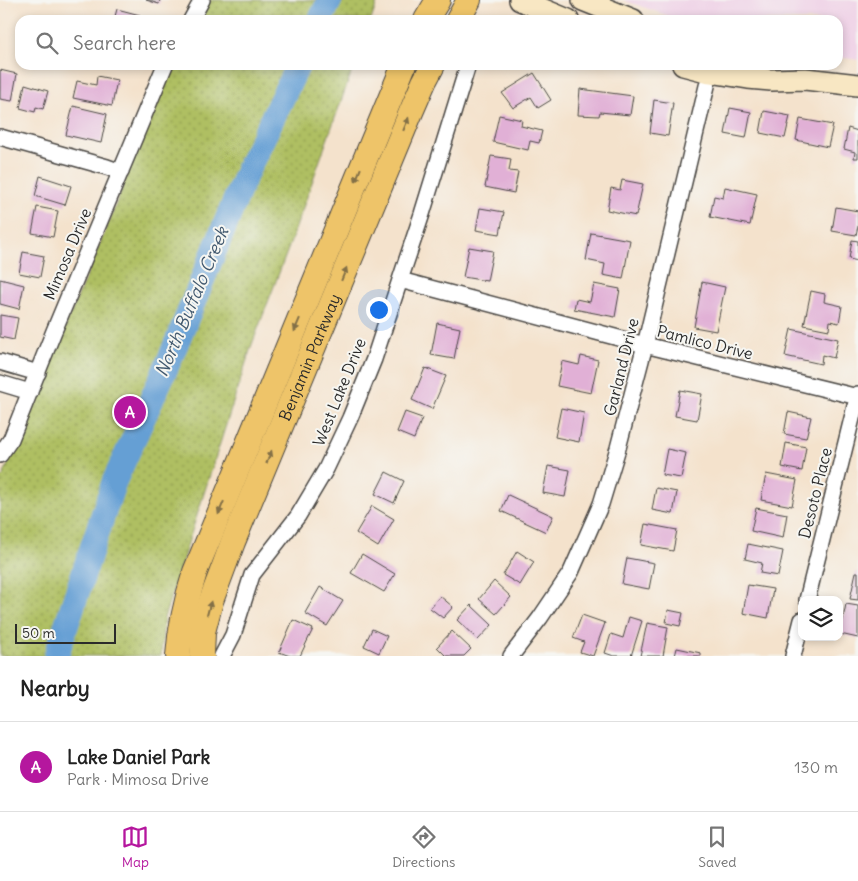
<!DOCTYPE html>
<meta charset="utf-8">
<style>
body{margin:0;font-family:Delius,sans-serif;background:#f2f2f2;color:#222}
.controls{position:absolute;right:15px;bottom:15px;display:grid;overflow:hidden;border-radius:10px;box-shadow:0 2px 8px #0003}
.controls button{width:45px;height:45px;display:grid;place-items:center;padding:0;border:0;border-bottom:1px solid #e0e0e0;background:#fff;color:#222;font:25px sans-serif}
.scale{position:absolute;left:15px;bottom:12px;width:101px;box-sizing:border-box;padding-left:5px;border:2px solid #2b2b2b;border-top:0;font-size:14px;line-height:18px;white-space:nowrap;color:#2b2b2b;-webkit-text-stroke:4px #f6f6f2;paint-order:stroke}
.you{position:absolute;left:378px;top:309px;width:18px;height:18px;margin:-12px;border:4px solid #fff;border-radius:50%;background:#1a73e8;box-shadow:0 0 0 8px #1a73e833}
.badge{display:grid;place-items:center;width:32px;height:32px;border-radius:50%;background:#b5179e;color:#fff;font-size:16px;font-weight:700}
.pin{position:absolute;translate:-50% -50%;border:2px solid #fff;box-shadow:0 1px 5px #0006}
.list{margin:0;padding:0;list-style:none}
h2{display:flex;justify-content:space-between;align-items:center;height:65px;margin:0;padding:0 20px;font-size:21px}
h2 small{font-size:16px;font-weight:400;color:#767676}
.list li{display:grid;grid-template-columns:32px 1fr auto;gap:15px;align-items:center;box-sizing:border-box;height:90px;padding:0 20px;border-top:1px solid #e0e0e0}
.list b{display:block;font-size:19px;white-space:nowrap}
.list p{margin:0;font-size:16px;white-space:nowrap;color:#767676}
.list em{font-size:16px;font-style:normal;color:#767676}
.icon{flex:none;width:28px;height:28px;fill:none;stroke:currentColor;stroke-width:2;stroke-linecap:round;stroke-linejoin:round}
.map{position:relative;flex:none;width:858px;height:656px;overflow:hidden}
.search{position:absolute;background:#fff;box-shadow:0 2px 8px #0003;left:15px;right:15px;top:15px;height:55px;display:flex;align-items:center;gap:12px;box-sizing:border-box;padding:0 18px;border-radius:15px;color:#767676;font-size:19px}
.sheet{height:155px;background:#fff}
nav{display:flex;justify-content:space-around;align-items:center;box-sizing:border-box;height:70px;border-top:1px solid #e0e0e0;background:#fff;font-size:14px;color:#767676}
nav a{display:grid;justify-items:center;gap:2px}
nav .on{color:#b5179e}
.map>svg:first-child{display:block}
.built{fill:#efd0e6}
.grass{fill:url(#grass-dots);stroke:#6d7546}
.lines{fill:none;stroke-linecap:round;stroke-linejoin:round}
.river{stroke:#659fd4;stroke-width:25}
.building{fill:#e1b0d6}
.street-casing{stroke:#494643;stroke-width:18}
.secondary-casing{stroke:#494643;stroke-width:24}
.primary-casing{stroke:#494643;stroke-width:26}
.street{stroke:#fff;stroke-width:15}
.secondary{stroke:#f8e7c3;stroke-width:21}
.primary{stroke:#eec469;stroke-width:24}
.oneway{fill:#837047}
.labels{text-anchor:middle;stroke-width:4;stroke-linejoin:round;paint-order:stroke}
.street-label{font-size:16px;fill:#2b2b2b;stroke:#f6f6f2}
.water-label{font-size:18px;font-style:italic;fill:#42596f;stroke:#f6f6f2}
</style>
<div class="map">
<svg width="858" height="656" viewBox="0 0 858 656">
<defs>
<pattern id="grass-dots" width="8" height="8" patternUnits="userSpaceOnUse" patternTransform="scale(1.25)"><rect width="8" height="8" fill="#afbf62"/><path d="M2 2h.1M6 6h.1" fill="none" stroke="#8f9b51" stroke-width="1.8" stroke-linecap="round"/></pattern>
</defs>
<rect width="100%" height="100%" fill="#f6f6f2"/>
<filter id="ink" filterUnits="userSpaceOnUse"><feTurbulence type="fractalNoise" baseFrequency=".02" numOctaves="2"/><feDisplacementMap in="SourceGraphic" scale="10" xChannelSelector="R" yChannelSelector="G"/><feConvolveMatrix kernelMatrix="1 2 1 2 8 2 1 2 1" color-interpolation-filters="sRGB"/></filter>
<filter id="wash" filterUnits="userSpaceOnUse"><feTurbulence type="fractalNoise" baseFrequency=".0096" numOctaves="4" result="noise"/><feDisplacementMap in="SourceGraphic" scale="20" xChannelSelector="R" yChannelSelector="G"/><feGaussianBlur stdDeviation="1.12" result="paint"/><feColorMatrix in="noise" values="0 0 0 0 0 0 0 0 0 0 0 0 0 0 0 0 0 1.4 0 .05"/><feComposite in="paint" operator="in"/></filter>
<g filter="url(#wash)">
<rect width="100%" height="100%" fill="#f4e2cc"/>
<path class="built" d="M623,0H858V60L838,57V20H680Z"/>
<path class="grass" d="M204,0H378L371,20H193Z
M168,65H354L290,244L251,347L164,618L161,656H0V478L3,476L113,212Z"/>
<g class="lines">
<path class="river" d="M320,20L330,0
M56,656L114,482L169,361L248,169L298,65"/>
</g>
<g id="blocks">
<path class="building" d="M146,0H160L159,4Z
M117,9L140,15L139,20H114Z
M0,70L17,74L12,101L0,99Z
M534,73L551,100L538,108L531,97L513,108L502,93Z
M97,76L117,80L112,106L73,98L77,81L96,85Z
M25,84L48,91L43,109L36,107L35,112L20,108Z
M580,89L633,96L630,115L600,112L599,116L578,115Z
M654,100L673,103L668,136L650,133Z
M73,106L107,114L101,143L66,135Z
M730,108L751,112L746,138L725,134Z
M764,111L790,116L785,138L760,133Z
M499,115L522,120L521,126L542,131L539,143L530,141L528,150L493,142Z
M800,119L833,125L828,147L796,140Z
M848,128L858,131V158H854L855,152L844,149Z
M491,156L511,159L509,171L518,172L514,193L485,187Z
M40,176L71,186L65,205L35,196Z
M622,180L643,184L636,216L607,210L611,188L620,190Z
M725,187L757,194L750,225L710,217L714,196L723,198Z
M37,207L58,211L53,237L32,233Z
M836,207L858,211V226L856,235L832,231Z
M480,208L504,212L500,234L476,230Z
M591,233L630,240L623,279L603,275L605,264L586,260Z
M852,240L858,241V261L849,259Z
M469,247L493,251L487,281L463,277Z
M23,252L44,256L40,277L19,273Z
M0,279L24,285L19,309L0,304Z
M702,282L725,287L716,331L694,327Z
M594,284L620,289L615,317L574,309L576,299L590,302Z
M811,291L825,294L824,302L842,306L839,323L830,321L829,330L804,325Z
M0,315L18,318L14,340L0,337Z
M437,323L460,328L454,359L431,355Z
M791,329L838,339L834,358L822,355L821,364L785,356Z
M581,356L598,360L591,393L557,386L562,361L579,365Z
M425,368L446,376L432,409L412,400Z
M680,390L702,394L697,420L675,416Z
M561,408L584,413L579,442L555,437Z
M405,412L422,418L414,439L397,432Z
M788,412L811,417L806,438L784,434Z
M786,443L806,447L802,471L782,467Z
M667,449L686,453L681,478L662,475Z
M548,466L570,470L565,497L543,493Z
M386,472L404,481L394,503L375,494Z
M766,474L797,480L792,506L761,500Z
M656,488L677,492L673,514L652,510Z
M508,495L553,516L546,532L501,511Z
M372,506L394,519L378,547L356,533Z
M756,508L787,514L783,538L751,531Z
M645,524L677,530L673,551L641,545Z
M748,544L783,551L778,576L760,573L762,563L745,559Z
M517,551L534,562L520,585L503,575Z
M362,554L395,574L384,592L351,573Z
M627,558L654,563L649,589L622,584Z
M856,572H858V600L850,599Z
M494,581L511,597L496,614L479,599Z
M748,585L773,589L768,618L743,613Z
M320,587L343,601L327,626L305,613Z
M440,596L453,607L443,618L430,608Z
M846,604L858,606V638L840,634Z
M471,605L492,625L478,640L457,620Z
M668,610L683,613L680,626L666,623Z
M582,615L605,623L593,656L580,652L584,642L573,638Z
M629,617L642,621L631,656H614L605,653L611,634L623,638Z
M293,620L313,629L300,656H290L279,652Z
M647,623L668,627L663,656H640Z
M372,629L387,636L379,653L364,646Z
M452,631L471,649L464,656H446L437,647Z
M677,648L701,653V656H675Z"/>
</g>
</g>
<g filter="url(#ink)">
<use href="#blocks" fill-opacity="0" stroke="#494643" stroke-width="1"/>
<g class="lines">
<defs>
<path id="street" d="M191,20L202,0
M0,137L107,167L121,172
M400,280L645,345L858,397
M0,362L38,373
M0,383L30,392
M0,455L11,439L54,331L165,65
M807,600L858,394
M222,656L233,635L252,575L298,516L326,469L350,418L374,359L400,280L422,214L468,65
M511,656L540,618L571,572L601,504L618,448L645,345L712,65
M793,656L802,620"/>
<path id="secondary" d="M520,0L568,20
M583,0L633,20
M683,65L710,72L748,78L771,80L805,79L858,85"/>
<g id="primary">
<path d="M426,20L438,0"/>
<path d="M458,20L469,0"/>
<path d="M178,656C180,627 186,600 195,572L404,65"/>
<path id="s1" d="M202,656L203,632L211,601L233,542L411,112L424,82L433,65"/>
</g>
</defs>
<use href="#street" class="street-casing"/>
<use href="#secondary" class="secondary-casing"/>
<use href="#primary" class="primary-casing"/>
<use href="#street" class="street"/>
<use href="#secondary" class="secondary"/>
<use href="#primary" class="primary"/>
</g>
<defs><path id="oneway-solid" d="M-6-.8H1V-3.2L6.5 0L1 3.2V.8H-6Z" transform="scale(1.25)"/></defs>
<g class="oneway">
<use href="#oneway-solid" transform="translate(406 124) rotate(-68)"/>
<use href="#oneway-solid" transform="translate(358 175) rotate(112)"/>
<use href="#oneway-solid" transform="translate(344 274) rotate(-68)"/>
<use href="#oneway-solid" transform="translate(297 325) rotate(113)"/>
<use href="#oneway-solid" transform="translate(269 457) rotate(-68)"/>
<use href="#oneway-solid" transform="translate(221 508) rotate(113)"/>
<use href="#oneway-solid" transform="translate(209 608) rotate(-75)"/>
</g>
</g>
<g class="labels">
<g class="street-label">
<text transform="translate(67 254) rotate(-67)" y="6">Mimosa Drive</text>
<text transform="translate(705 342) rotate(14)" y="6">Pamlico Drive</text>
<text dy="6" stroke="none"><textPath href="#s1" startOffset="319">Benjamin Parkway</textPath></text>
<text transform="translate(621 367) rotate(-76)" y="6">Garland Drive</text>
<text transform="translate(339 392) rotate(-68)" y="6">West Lake Drive</text>
<text transform="translate(815 493) rotate(-76)" y="6">Desoto Place</text>
</g>
<g class="water-label">
<text transform="translate(192 302) rotate(-67)" y="6">North Buffalo Creek</text>
</g>
</g>
</svg>
<div class="controls">
<button><svg class="icon" aria-label="layers" viewBox="0 0 24 24"><path d="M12 4l9 5-9 5-9-5zM3 14l9 5 9-5"/></svg></button>
</div>
<div class="scale">50 m</div>
<div class="you"></div>
<div class="pin badge" style="left:130px;top:412px">A</div>
<div class="search"><svg class="icon" aria-label="search" viewBox="0 0 24 24"><circle cx="10" cy="10" r="6"/><path d="M15 15l6 6"/></svg>Search here</div>
</div>
<section class="sheet">
<h2>Nearby<small></small></h2>
<ul class="list">
<li><span class="badge">A</span><div><b>Lake Daniel Park</b><p>Park · Mimosa Drive</p></div><em>130 m</em></li>
</ul>
</section>
<nav>
<a class="on"><svg class="icon" aria-label="map" viewBox="0 0 24 24"><path d="M3 6l6-2 6 2 6-2v14l-6 2-6-2-6 2zM9 4v14M15 6v14"/></svg>Map</a>
<a><svg class="icon" aria-label="directions" viewBox="0 0 24 24"><path d="M12 3l9 9-9 9-9-9zM9 14v-3h6M13 9l2 2-2 2"/></svg>Directions</a>
<a><svg class="icon" aria-label="saved" viewBox="0 0 24 24"><path d="M7 4h10v16l-5-4-5 4z"/></svg>Saved</a>
</nav>
